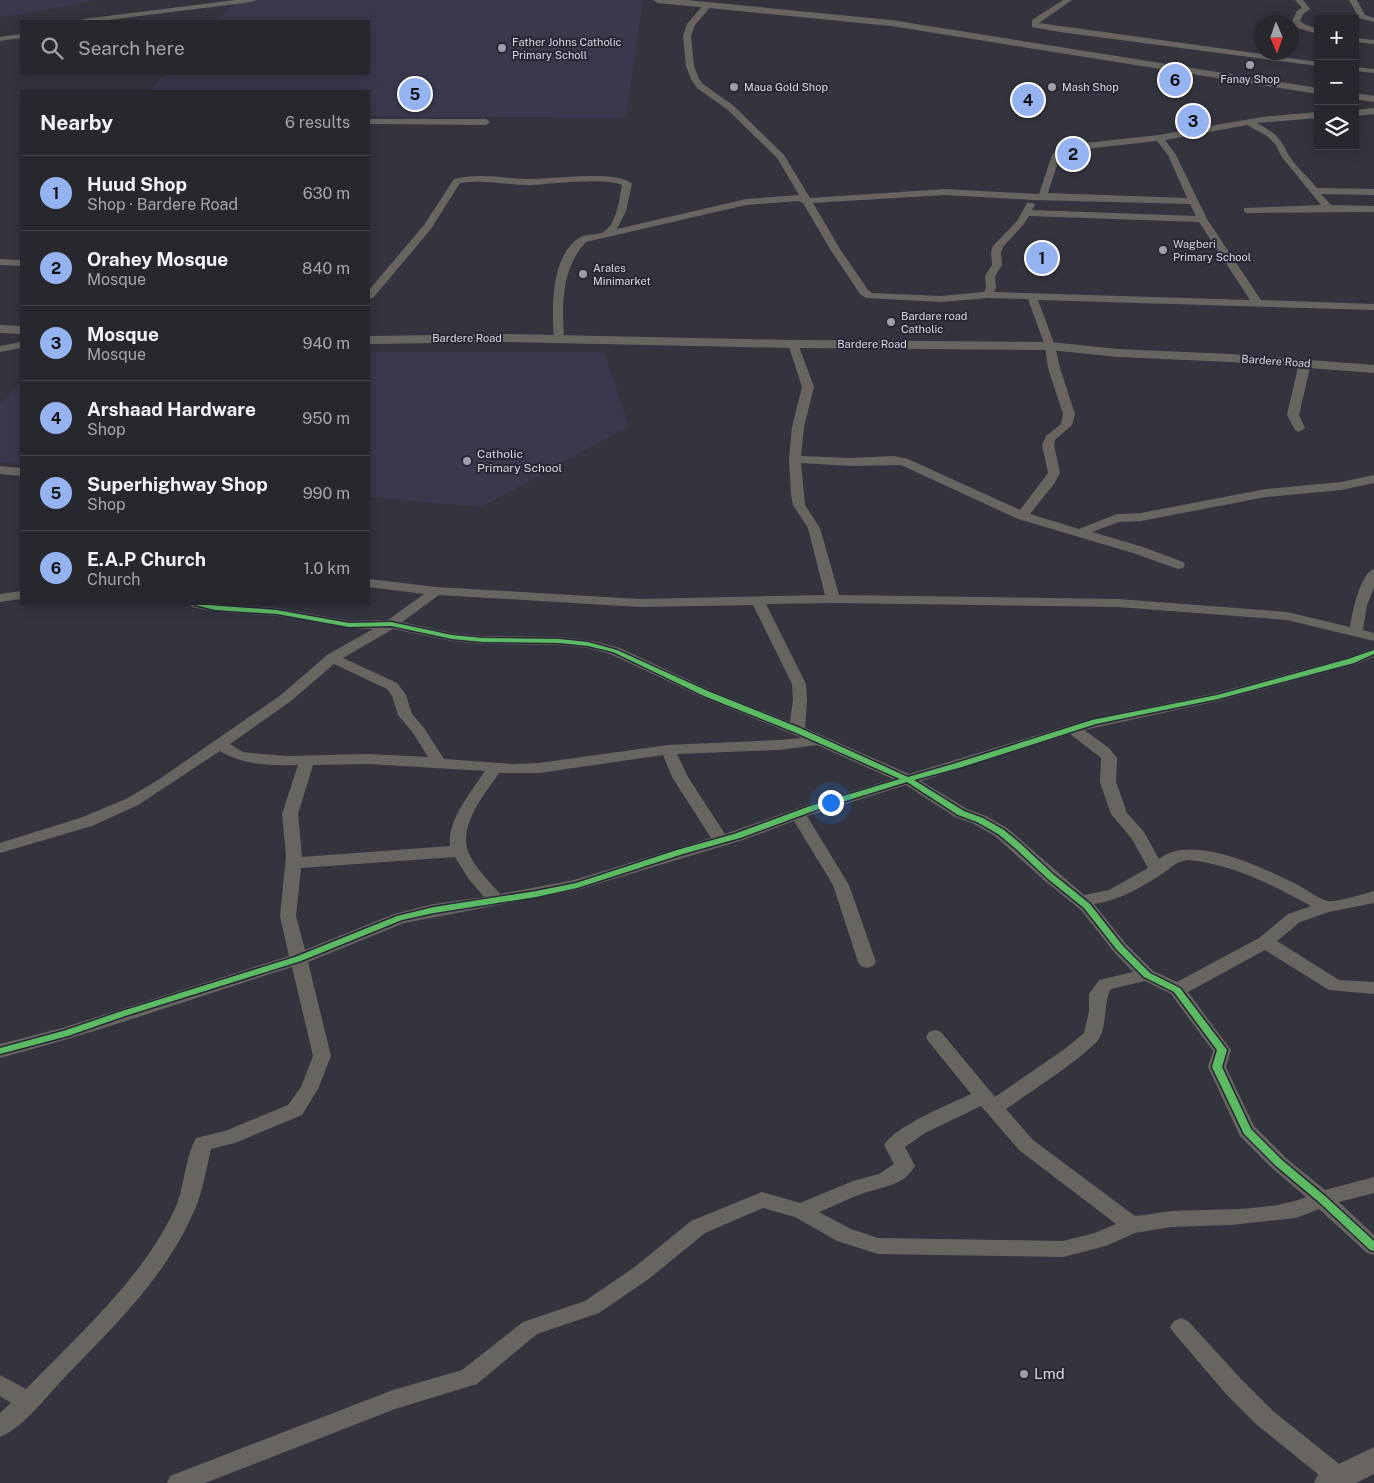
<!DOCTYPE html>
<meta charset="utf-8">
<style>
body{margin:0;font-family:"Public Sans",sans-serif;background:#33333a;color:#f1f3f6}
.controls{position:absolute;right:15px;top:15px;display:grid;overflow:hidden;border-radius:0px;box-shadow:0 2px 12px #0003}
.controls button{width:45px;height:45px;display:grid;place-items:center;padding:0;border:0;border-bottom:1px solid #43444a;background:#27272e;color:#f1f3f6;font:25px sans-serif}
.compass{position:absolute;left:1254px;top:15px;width:45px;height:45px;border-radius:50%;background:#27272e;box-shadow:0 2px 12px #0003;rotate:178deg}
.you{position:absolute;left:830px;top:802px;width:18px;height:18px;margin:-12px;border:4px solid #fff;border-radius:50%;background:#1a73e8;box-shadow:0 0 0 8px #1a73e833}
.badge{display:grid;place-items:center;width:32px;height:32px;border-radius:50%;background:#95b2f1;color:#111;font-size:16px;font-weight:700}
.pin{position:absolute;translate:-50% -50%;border:2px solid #fff;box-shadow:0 1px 5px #0006}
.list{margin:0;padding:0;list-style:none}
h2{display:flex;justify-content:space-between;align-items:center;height:65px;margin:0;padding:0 20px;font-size:21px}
h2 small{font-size:16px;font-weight:400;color:#a4a5aa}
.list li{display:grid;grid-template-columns:32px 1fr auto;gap:15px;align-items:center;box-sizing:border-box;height:75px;padding:0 20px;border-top:1px solid #43444a}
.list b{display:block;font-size:19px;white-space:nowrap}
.list p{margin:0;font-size:16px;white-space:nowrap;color:#a4a5aa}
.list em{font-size:16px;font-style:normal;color:#a4a5aa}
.icon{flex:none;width:28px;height:28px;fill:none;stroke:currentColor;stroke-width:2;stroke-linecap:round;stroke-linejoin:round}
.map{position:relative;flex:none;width:1374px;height:1483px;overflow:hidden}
.search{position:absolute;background:#27272e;box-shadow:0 2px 12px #0003;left:20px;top:20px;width:350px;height:55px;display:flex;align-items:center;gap:12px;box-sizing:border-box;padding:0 18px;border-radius:0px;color:#a4a5aa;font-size:19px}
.panel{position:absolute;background:#27272e;box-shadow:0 2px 12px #0003;left:20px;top:90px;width:350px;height:515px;border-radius:0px}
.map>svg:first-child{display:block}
.built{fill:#39384d}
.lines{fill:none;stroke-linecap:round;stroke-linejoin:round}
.minor{fill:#686561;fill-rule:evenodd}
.tertiary{fill:#686561;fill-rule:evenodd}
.cycleway-casing{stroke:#272736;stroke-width:3}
.cycleway{fill:#5cba63;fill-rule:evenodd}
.poi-dot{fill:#9e9ea8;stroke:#272736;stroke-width:2}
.labels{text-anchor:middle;stroke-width:4;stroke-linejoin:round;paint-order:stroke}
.far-poi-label{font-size:11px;fill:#d7d7e1;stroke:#272736;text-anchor:start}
.far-street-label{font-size:11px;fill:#d7d7e1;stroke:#272736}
.poi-label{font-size:12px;fill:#d7d7e1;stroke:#272736;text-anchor:start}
.near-poi-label{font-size:15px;fill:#d7d7e1;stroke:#272736;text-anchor:start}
</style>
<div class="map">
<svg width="1374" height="1483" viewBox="0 0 1374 1483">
<rect width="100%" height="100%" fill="#34343e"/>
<path class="built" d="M0,0H100L0,18Z
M236,0H643L626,118L369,116V91H149L166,74H369V21H216Z
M369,352H604L629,426L482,507L369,497Z
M21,383V464L0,462V404Z"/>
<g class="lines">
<path class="minor" d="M235,0H256L252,2L100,21H80L84,19Z
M1063,0H1072L1039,23L1318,62V66L1060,32L1032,27V20Z
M1295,0H1303L1310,9L1303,14L1300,21L1304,24L1318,29V34L1298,28L1292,21L1297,11L1302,8Z
M1349,0H1357L1365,15L1374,18V22L1359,18Z
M705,3L712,5L695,25L691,36L694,66L699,79L703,84L734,106L784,155L810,198L945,189L1039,194L1052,155L1057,149L1076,144L1159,135L1262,117L1318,112V118L1257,123C1274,132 1280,137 1288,154C1295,166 1308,177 1317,188L1374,189V195L1321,194L1331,205L1374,206V212L1247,213L1244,212V208L1321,205L1281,156L1276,145L1267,136L1247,125L1165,140L1176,155L1207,219L1261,300L1374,304V310L1038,300L1055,346L1060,368L1075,414L1072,425L1055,440L1054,445L1060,473L1054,484L1030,514L1079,529L1117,514L1141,513L1266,489L1341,482L1374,475V483L1341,490L1266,497L1141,521L1119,522L1092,532L1143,547L1183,562L1185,565L1183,568L1178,569L1133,553L1018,519L901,465L850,466L801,463L805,505L820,528L839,595L1118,599L1287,612L1350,627C1352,614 1360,573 1374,569V588L1367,605L1363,630L1374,633V641L1287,620L1118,607L833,603L766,604L806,684L807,700L805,728L909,774L1090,719L1216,693L1346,658L1374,648V657L1356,664L1218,701L1084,730L1109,748L1117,758L1116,782L1127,813L1144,832L1159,859C1191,832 1266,869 1298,885C1305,889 1321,900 1328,901C1337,902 1364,894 1374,891V903L1329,912L1300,922L1277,941L1339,980L1374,982V994L1329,990L1265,950L1188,992L1231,1050L1226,1067L1254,1126L1286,1158L1325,1190L1374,1177V1193L1339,1202L1374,1235V1255L1367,1253L1319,1209L1296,1218L1231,1225L1171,1227L1135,1233L1106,1246L1063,1257L878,1254L837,1241L795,1217L763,1208L705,1233L650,1278L599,1313L537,1334L477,1384L395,1409L205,1483H167L170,1476L393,1390L462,1370L523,1322L585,1301L636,1266L691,1221L762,1192L800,1203L853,1181L879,1174L894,1164L884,1145C895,1126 950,1104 971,1094L929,1042L926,1037L929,1032L935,1030L941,1032L995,1097L1066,1048L1084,1033L1089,1011V994L1099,980L1133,972L1114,952L1081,910L1045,881L995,836L974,824L955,817L906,785L807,816L849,885L876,962L873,966L867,968L861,966L858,962L833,885L794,821L743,840L577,890L404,923L308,962L331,1056L318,1089L302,1115L235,1143L211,1149C206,1169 203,1192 194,1211C166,1277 113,1327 64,1378C47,1396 23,1428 0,1437V1413L11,1403L0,1396V1375L26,1389C80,1333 140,1281 174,1211C185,1188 184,1160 196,1138L225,1131L288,1105L301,1087L313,1056L292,967C195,998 98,1032 0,1058V1044L62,1028L289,956L280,916L286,856L282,814L298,765C271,766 243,765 220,751L138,805L92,826L0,853V843L80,818L126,799L158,780L281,695L327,655L373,629C339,629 310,620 277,616C248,613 220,614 192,607L190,604L277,608L349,621L388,620L424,594L369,587V579L436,587L640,599L825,595L808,528L793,505L791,495L789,459L792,427L802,387L788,344L793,341L798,344L814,387L804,427L801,456L850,458L894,456L908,459L1020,510L1048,473L1042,445L1046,436L1061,424L1063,414L1048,368L1045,346L1028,299L988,298L941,302L866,298L860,294L830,249L803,203L798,201L746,205L586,242C561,269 562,304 564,339L559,342L554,339C552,309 550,257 579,238C585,234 595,235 601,233C617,227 619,199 622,185C603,177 552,184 530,185C506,185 484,179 460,183L431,229L373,298L369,299V290L424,225L454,179C478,173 502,178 526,179C548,180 617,169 632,184L626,211L617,229L746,199L799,195L777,158L728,110L697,88L691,79L686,66L683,36L687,24ZM1157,141L1168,155L1187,198L1048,193L1060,156L1063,153L1076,150ZM945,195L1033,200L1190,204L1196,216L1032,210L1035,205L1033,203H1027L1017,221L993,246L991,252L992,265L985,276L986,288L984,292L941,296L872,293L868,290L840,249L813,203ZM1029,216L1199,222L1250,300L994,292L996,288L995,276L1002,265L1001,252L1003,247L1024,224ZM439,595L640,607L753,605L792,684L793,700L790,722L712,691L620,648L593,641L559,637L483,636L452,633L402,622ZM393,629L452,641L483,644L559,645L588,648L610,654L702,697L802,738L779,740L668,745L539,763L513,764L444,759L424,728L412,714L406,695L397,683L343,658ZM334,664L387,689L392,696L398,715L413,733L428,757L368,754L287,756L251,753L243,752L230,744L291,701ZM1070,734L1101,758L1100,782L1111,814L1132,839L1148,868L1109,890L1084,895L1007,828L986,816L967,809L921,781ZM817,745L893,779L807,805L725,834L688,777L677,754L779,750ZM663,755L672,777L711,838L574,880L500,894C489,881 476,869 469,854C457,826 485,794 499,773H539ZM368,764L485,771C471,792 447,820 450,846L302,857L298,814L313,765ZM455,857L468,878L484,897L434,904L394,914L305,950L296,916L301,868ZM1188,860C1232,864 1273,885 1311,906L1288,914L1259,938L1177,982L1153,971L1126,944L1094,904C1120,900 1140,888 1162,874C1173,867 1174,862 1188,860ZM1145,981L1171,994L1213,1051L1208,1067L1240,1136L1272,1168L1306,1197C1271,1212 1212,1209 1173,1211C1161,1212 1148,1215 1135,1216L1033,1140L1006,1109C1023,1097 1094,1051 1100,1037C1107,1023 1104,999 1111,989ZM981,1106L1019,1150L1116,1224L1095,1233L1063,1241L878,1238L851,1229L819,1212C834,1206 849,1198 864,1193C882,1187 905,1185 915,1166L905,1147L925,1133Z
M21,34V38L0,41V37Z
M1355,38L1374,40V44L1355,42Z
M1355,67L1374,69V73L1355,71Z
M1374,108V114L1355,116V110Z
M369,119H486L490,122L486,125L369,124Z
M0,259L21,260V266L0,265Z
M21,342V348L0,352V346Z
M1305,360L1311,363L1299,415L1305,428L1299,432L1295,430L1287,415L1299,363Z
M0,466L21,468V476L0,474Z
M21,591V599L0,602V594Z
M1181,1318L1188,1321L1242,1380L1273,1411L1348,1471L1351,1478L1349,1483H1329L1257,1425L1226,1394L1174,1333L1170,1327L1174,1321Z"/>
<path class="tertiary" d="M653,0H686L891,20L1318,88V94L891,26L658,3Z
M1355,93L1374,96V102L1355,99Z
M0,325L21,326V334L0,333Z
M505,334L793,340L1050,342L1118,349L1230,354L1374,365V373L1230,362L1118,357L1050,350L793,348L505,342L369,344V336Z
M1374,1447V1474L1356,1483H1314L1318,1474Z"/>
<defs>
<path id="cycleway" d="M194,604L277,610L349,623L391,622L452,635L483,638L559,639L588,642L617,650L710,692L800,728L908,777L956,763L1092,720L1217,695L1348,659L1374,650V654L1354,663L1218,699L1096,724L962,767L914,780L964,811L983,818L1004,830L1021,844L1054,875L1090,904L1123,946L1150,973L1180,988L1227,1050L1222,1067L1251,1129L1282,1160L1325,1196L1374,1241V1251L1370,1250L1319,1202L1276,1166L1244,1134L1212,1067L1217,1050L1174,992L1144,977L1117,950L1084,908L1048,879L1015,848L998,834L977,822L958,815L907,782L816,810L740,838L683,854L577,888L536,897L434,913L402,920L301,961L125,1016L68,1036L0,1054V1048L63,1031L119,1012L295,957L397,916L434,907L536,891L576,883L677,850L734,834L810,806L900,779L794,732L704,696L613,652L588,646L559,643L483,642L452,639L391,626L349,627L277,614L215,610L195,605Z"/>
</defs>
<use href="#cycleway" class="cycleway-casing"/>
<use href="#cycleway" class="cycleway"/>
</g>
<g class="poi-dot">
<circle cx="502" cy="48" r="5"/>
<circle cx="1250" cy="65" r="5"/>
<circle cx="734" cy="87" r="5"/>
<circle cx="1052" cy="87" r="5"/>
<circle cx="1163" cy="250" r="5"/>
<circle cx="583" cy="274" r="5"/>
<circle cx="891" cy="322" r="5"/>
<circle cx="467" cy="461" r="5"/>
<circle cx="1024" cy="1374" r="5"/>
</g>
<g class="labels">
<g class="far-poi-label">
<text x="512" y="46">Father Johns Catholic<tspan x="512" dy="13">Primary Scholl</tspan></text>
<text x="1250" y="83" text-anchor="middle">Fanay Shop</text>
<text x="744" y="91">Maua Gold Shop</text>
<text x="1062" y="91">Mash Shop</text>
<text x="1173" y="248">Wagberi<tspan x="1173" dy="13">Primary School</tspan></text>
<text x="593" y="272">Arales<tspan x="593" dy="13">Minimarket</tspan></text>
<text x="901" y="320">Bardare road<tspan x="901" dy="13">Catholic</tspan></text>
</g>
<g class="far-street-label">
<text x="467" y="342">Bardere Road</text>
<text x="872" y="348">Bardere Road</text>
<text transform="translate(1276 361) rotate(4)" y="4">Bardere Road</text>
</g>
<g class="poi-label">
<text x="477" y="458">Catholic<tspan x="477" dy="14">Primary School</tspan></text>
</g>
<g class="near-poi-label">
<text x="1034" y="1379">Lmd</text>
</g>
</g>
</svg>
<div class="controls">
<button>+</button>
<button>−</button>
<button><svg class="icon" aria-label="layers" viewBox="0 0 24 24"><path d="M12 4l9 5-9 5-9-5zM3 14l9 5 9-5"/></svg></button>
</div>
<svg class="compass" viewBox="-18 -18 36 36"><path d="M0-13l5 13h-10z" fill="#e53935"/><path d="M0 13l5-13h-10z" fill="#a4a5aa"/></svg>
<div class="you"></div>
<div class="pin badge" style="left:1042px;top:258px">1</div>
<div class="pin badge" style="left:1073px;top:154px">2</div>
<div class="pin badge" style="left:1193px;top:121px">3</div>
<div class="pin badge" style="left:1028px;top:100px">4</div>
<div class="pin badge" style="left:415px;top:94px">5</div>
<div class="pin badge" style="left:1175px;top:80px">6</div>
<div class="search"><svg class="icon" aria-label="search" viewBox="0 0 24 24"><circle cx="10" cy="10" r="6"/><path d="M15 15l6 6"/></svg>Search here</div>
<section class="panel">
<h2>Nearby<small>6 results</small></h2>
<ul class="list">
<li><span class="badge">1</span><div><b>Huud Shop</b><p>Shop · Bardere Road</p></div><em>630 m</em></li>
<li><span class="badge">2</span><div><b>Orahey Mosque</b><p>Mosque</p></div><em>840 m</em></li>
<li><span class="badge">3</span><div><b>Mosque</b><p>Mosque</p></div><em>940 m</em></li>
<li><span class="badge">4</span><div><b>Arshaad Hardware</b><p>Shop</p></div><em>950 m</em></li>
<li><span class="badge">5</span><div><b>Superhighway Shop</b><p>Shop</p></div><em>990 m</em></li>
<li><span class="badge">6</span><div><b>E.A.P Church</b><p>Church</p></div><em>1.0 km</em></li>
</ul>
</section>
</div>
